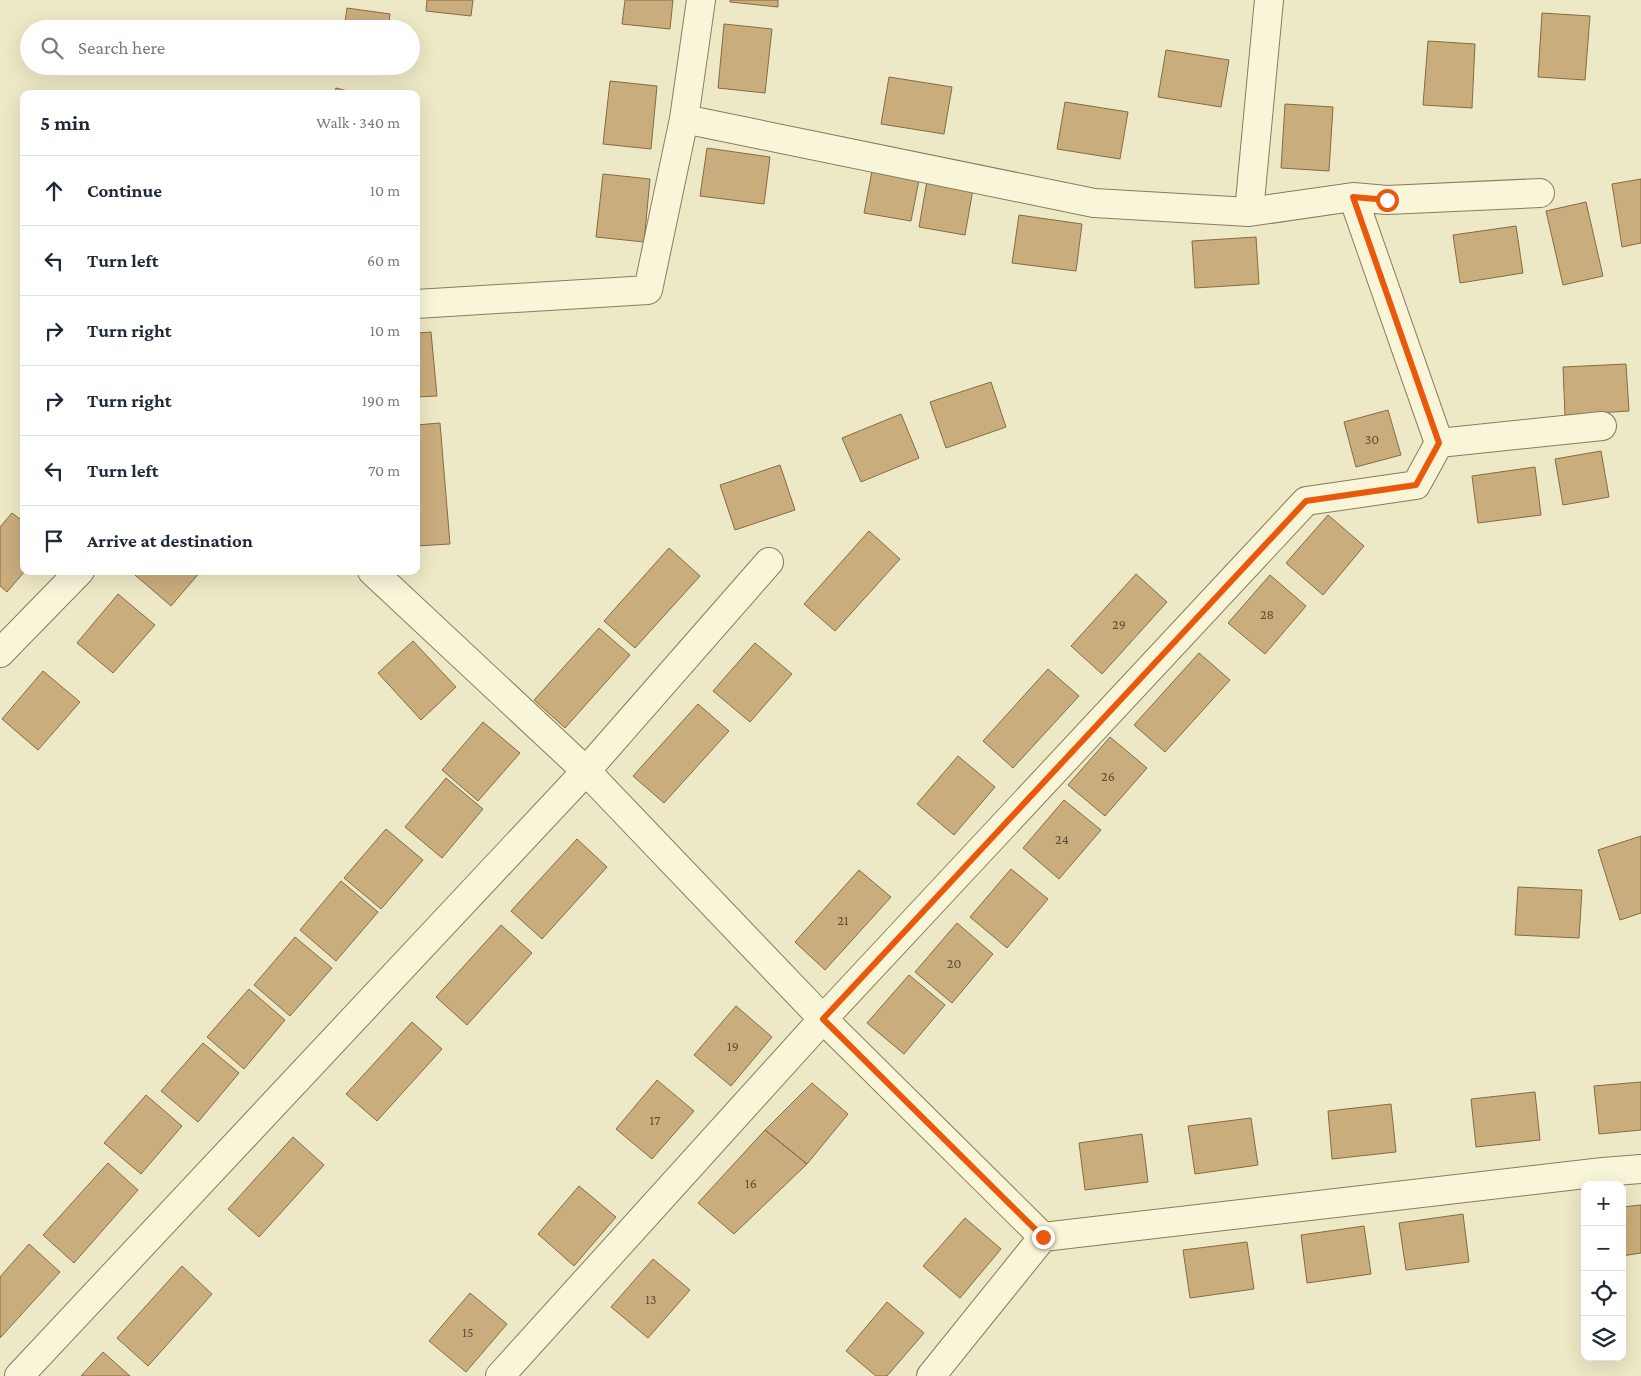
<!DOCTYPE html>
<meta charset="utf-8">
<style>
body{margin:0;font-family:"Crimson Pro",serif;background:#f2f2f3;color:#1f2937}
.controls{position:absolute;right:15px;bottom:15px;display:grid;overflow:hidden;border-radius:10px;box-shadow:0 5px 20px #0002}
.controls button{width:45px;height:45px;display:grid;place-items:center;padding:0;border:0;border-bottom:1px solid #e0e1e3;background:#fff;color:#1f2937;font:25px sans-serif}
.stop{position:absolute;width:15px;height:15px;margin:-11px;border:4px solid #ea580c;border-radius:50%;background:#fff}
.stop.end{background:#ea580c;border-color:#fff;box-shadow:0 1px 5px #0008}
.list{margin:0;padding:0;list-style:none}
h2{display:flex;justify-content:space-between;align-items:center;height:65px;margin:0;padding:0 20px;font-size:21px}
h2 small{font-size:16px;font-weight:400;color:#747a83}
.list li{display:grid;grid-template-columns:32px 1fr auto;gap:15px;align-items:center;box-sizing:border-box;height:70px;padding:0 20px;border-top:1px solid #e0e1e3}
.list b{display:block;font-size:19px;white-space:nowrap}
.list em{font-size:16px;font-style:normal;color:#747a83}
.icon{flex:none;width:28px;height:28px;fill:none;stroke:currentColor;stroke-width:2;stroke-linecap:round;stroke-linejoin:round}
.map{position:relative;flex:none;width:1641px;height:1376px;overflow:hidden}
.search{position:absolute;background:#fff;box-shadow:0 5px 20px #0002;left:20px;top:20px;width:400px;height:55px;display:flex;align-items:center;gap:12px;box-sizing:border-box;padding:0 18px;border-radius:28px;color:#747a83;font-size:19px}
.panel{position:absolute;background:#fff;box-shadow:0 5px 20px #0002;left:20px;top:90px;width:400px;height:485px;border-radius:10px}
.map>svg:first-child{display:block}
.building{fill:#caad7d;stroke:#876b42}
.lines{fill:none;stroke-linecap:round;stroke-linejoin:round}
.minor-casing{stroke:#887c5c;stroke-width:30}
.minor{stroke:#f8f5d9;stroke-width:28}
.route{stroke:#ea580c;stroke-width:6}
.labels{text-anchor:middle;stroke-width:4;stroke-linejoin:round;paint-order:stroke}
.number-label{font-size:14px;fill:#5d5036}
</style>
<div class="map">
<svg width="1641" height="1376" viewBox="0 0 1641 1376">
<rect width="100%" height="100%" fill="#ede9c6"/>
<path class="building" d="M427,0H473L471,16L426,11Z
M625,0H673L670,29L622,24Z
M730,0H778V7L730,2Z
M347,8L390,14L388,29H344Z
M1542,13L1590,16L1585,80L1538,77Z
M724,24L772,29L765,93L718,88Z
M1428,41L1475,44L1472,108L1423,105Z
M1166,50L1229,60L1221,107L1158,97Z
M889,77L952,87L944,134L881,124Z
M610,81L657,86L651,149L603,144Z
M336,88L359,94H334Z
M1065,102L1128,112L1120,159L1057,149Z
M1285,104L1333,107L1329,171L1281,168Z
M707,148L770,157L764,204L700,196Z
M872,171L919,180L911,221L864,213Z
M603,174L650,179L644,242L596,237Z
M1641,179V243L1622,247L1612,184Z
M927,181L973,189L965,235L919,227Z
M1586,202L1603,276L1563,285L1546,211Z
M1019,215L1082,224L1076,271L1012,263Z
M1516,226L1523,273L1460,283L1453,235Z
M1256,237L1259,284L1195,288L1192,241Z
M431,332L437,396L416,397V333Z
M1626,364L1629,411L1565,415L1563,367Z
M991,382L1006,427L946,448L930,402Z
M1388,410L1401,455L1356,467L1344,422Z
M901,414L919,458L861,482L842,438Z
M440,423L450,544L416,546V425Z
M1601,451L1609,497L1563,505L1555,459Z
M780,465L795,510L735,530L720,485Z
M1535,467L1541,515L1478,523L1472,476Z
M12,513L24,522L25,571L7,592L0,586V527Z
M1328,515L1364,546L1323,595L1286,563Z
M869,531L900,559L835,631L804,604Z
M669,548L700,576L635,648L604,621Z
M138,571H201L171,606L135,575Z
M1136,574L1167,602L1102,674L1071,646Z
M1270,575L1306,606L1265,654L1228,623Z
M118,594L155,625L113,673L77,643Z
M599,628L630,655L565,728L534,700Z
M413,641L456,687L421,720L378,673Z
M755,643L792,674L750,722L713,691Z
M1199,653L1230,680L1165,752L1134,725Z
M1048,669L1079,696L1013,768L983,741Z
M43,671L80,702L38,750L2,719Z
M698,704L729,731L664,803L633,776Z
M483,722L520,753L478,801L442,770Z
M1110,737L1147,768L1105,816L1068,785Z
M958,756L995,787L954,835L917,804Z
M446,778L483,809L442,858L405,827Z
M1064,800L1101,830L1059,879L1023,848Z
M386,829L423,860L381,909L344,878Z
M1641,836V913L1620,920L1598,850Z
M577,839L607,867L542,939L511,911Z
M1011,869L1048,899L1007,948L970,917Z
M859,870L891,897L825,970L795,942Z
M341,881L378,912L336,961L300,930Z
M1518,887L1582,890L1579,938L1515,935Z
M957,923L993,954L952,1003L915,972Z
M501,925L532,953L467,1025L436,997Z
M295,937L332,968L290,1016L254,985Z
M909,975L945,1005L904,1054L867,1023Z
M249,989L285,1020L244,1069L207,1037Z
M736,1006L772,1037L731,1086L694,1055Z
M412,1022L442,1049L377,1121L346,1094Z
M203,1043L239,1073L198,1122L161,1091Z
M657,1080L694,1111L652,1159L616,1129Z
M1641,1082V1130L1599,1134L1594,1086Z
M812,1083L848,1114L807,1164L765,1130Z
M1535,1092L1540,1140L1476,1147L1471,1099Z
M146,1095L182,1126L141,1174L104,1143Z
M1391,1104L1396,1152L1332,1159L1328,1111Z
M1251,1118L1258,1165L1195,1174L1188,1126Z
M765,1130L807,1164L734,1234L698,1203Z
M1142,1134L1148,1182L1085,1190L1079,1143Z
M293,1137L324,1165L259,1237L228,1209Z
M108,1163L138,1190L74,1263L43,1235Z
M579,1186L616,1217L574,1266L538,1234Z
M1641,1205V1253L1622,1256V1207Z
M1463,1214L1469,1262L1406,1270L1399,1223Z
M965,1218L1001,1249L960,1298L923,1266Z
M1364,1226L1371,1274L1307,1283L1301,1235Z
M1247,1242L1254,1289L1190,1298L1183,1250Z
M29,1244L60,1272L0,1338V1277Z
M653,1259L690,1290L648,1338L611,1307Z
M182,1266L212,1294L148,1366L117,1338Z
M470,1293L507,1324L466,1372L429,1341Z
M887,1302L924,1333L887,1376H876L846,1351Z
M103,1352L130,1376H81Z"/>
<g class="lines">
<defs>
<path id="minor" d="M684,119L1094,203L1249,212L1353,197L1387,200L1540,193
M1353,197L1439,443
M1249,212L1269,0
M416,304L648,290L684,119L701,0
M372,571L586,771L823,1019L1043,1237
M0,653L80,571
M19,1376L586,771L769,562
M500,1376L823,1019L1306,501L1416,485L1439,443L1602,426
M931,1376L1043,1237L1603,1172L1641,1169"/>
</defs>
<use href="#minor" class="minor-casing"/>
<use href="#minor" class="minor"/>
</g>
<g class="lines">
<path class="route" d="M1043,1237L823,1019L1306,501L1416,485L1439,443L1353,197L1387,200"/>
</g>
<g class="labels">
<g class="number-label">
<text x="1372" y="444">30</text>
<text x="1267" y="619">28</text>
<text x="1119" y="629">29</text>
<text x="1108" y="781">26</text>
<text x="1062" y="844">24</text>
<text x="843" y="925">21</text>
<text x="954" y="968">20</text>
<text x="733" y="1051">19</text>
<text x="655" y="1125">17</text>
<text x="751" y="1188">16</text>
<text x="651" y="1304">13</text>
<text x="468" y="1337">15</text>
</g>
</g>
</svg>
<div class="controls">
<button>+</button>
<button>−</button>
<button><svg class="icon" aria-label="locate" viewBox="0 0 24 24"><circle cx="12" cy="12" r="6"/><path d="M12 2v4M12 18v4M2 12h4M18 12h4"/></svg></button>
<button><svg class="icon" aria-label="layers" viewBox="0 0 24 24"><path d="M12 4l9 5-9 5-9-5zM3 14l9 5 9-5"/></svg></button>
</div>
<div class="stop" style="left:1387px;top:200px"></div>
<div class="stop end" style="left:1043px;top:1237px"></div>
<div class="search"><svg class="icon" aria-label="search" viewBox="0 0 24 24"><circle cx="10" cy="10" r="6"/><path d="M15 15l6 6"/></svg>Search here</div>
<section class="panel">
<h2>5 min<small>Walk · 340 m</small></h2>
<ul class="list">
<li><svg class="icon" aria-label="ahead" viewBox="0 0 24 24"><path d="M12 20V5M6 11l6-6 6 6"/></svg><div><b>Continue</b></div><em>10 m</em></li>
<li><svg class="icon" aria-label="left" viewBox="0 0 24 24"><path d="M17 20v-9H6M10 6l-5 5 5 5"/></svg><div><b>Turn left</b></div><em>60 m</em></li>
<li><svg class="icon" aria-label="right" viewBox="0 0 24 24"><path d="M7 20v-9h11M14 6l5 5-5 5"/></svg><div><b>Turn right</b></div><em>10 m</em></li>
<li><svg class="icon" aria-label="right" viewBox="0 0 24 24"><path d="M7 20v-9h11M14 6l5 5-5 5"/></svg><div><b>Turn right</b></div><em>190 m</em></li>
<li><svg class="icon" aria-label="left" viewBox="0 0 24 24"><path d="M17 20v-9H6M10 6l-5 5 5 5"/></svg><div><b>Turn left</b></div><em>70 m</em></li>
<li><svg class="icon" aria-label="arrive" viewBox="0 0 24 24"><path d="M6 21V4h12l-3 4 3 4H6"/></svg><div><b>Arrive at destination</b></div></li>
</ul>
</section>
</div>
